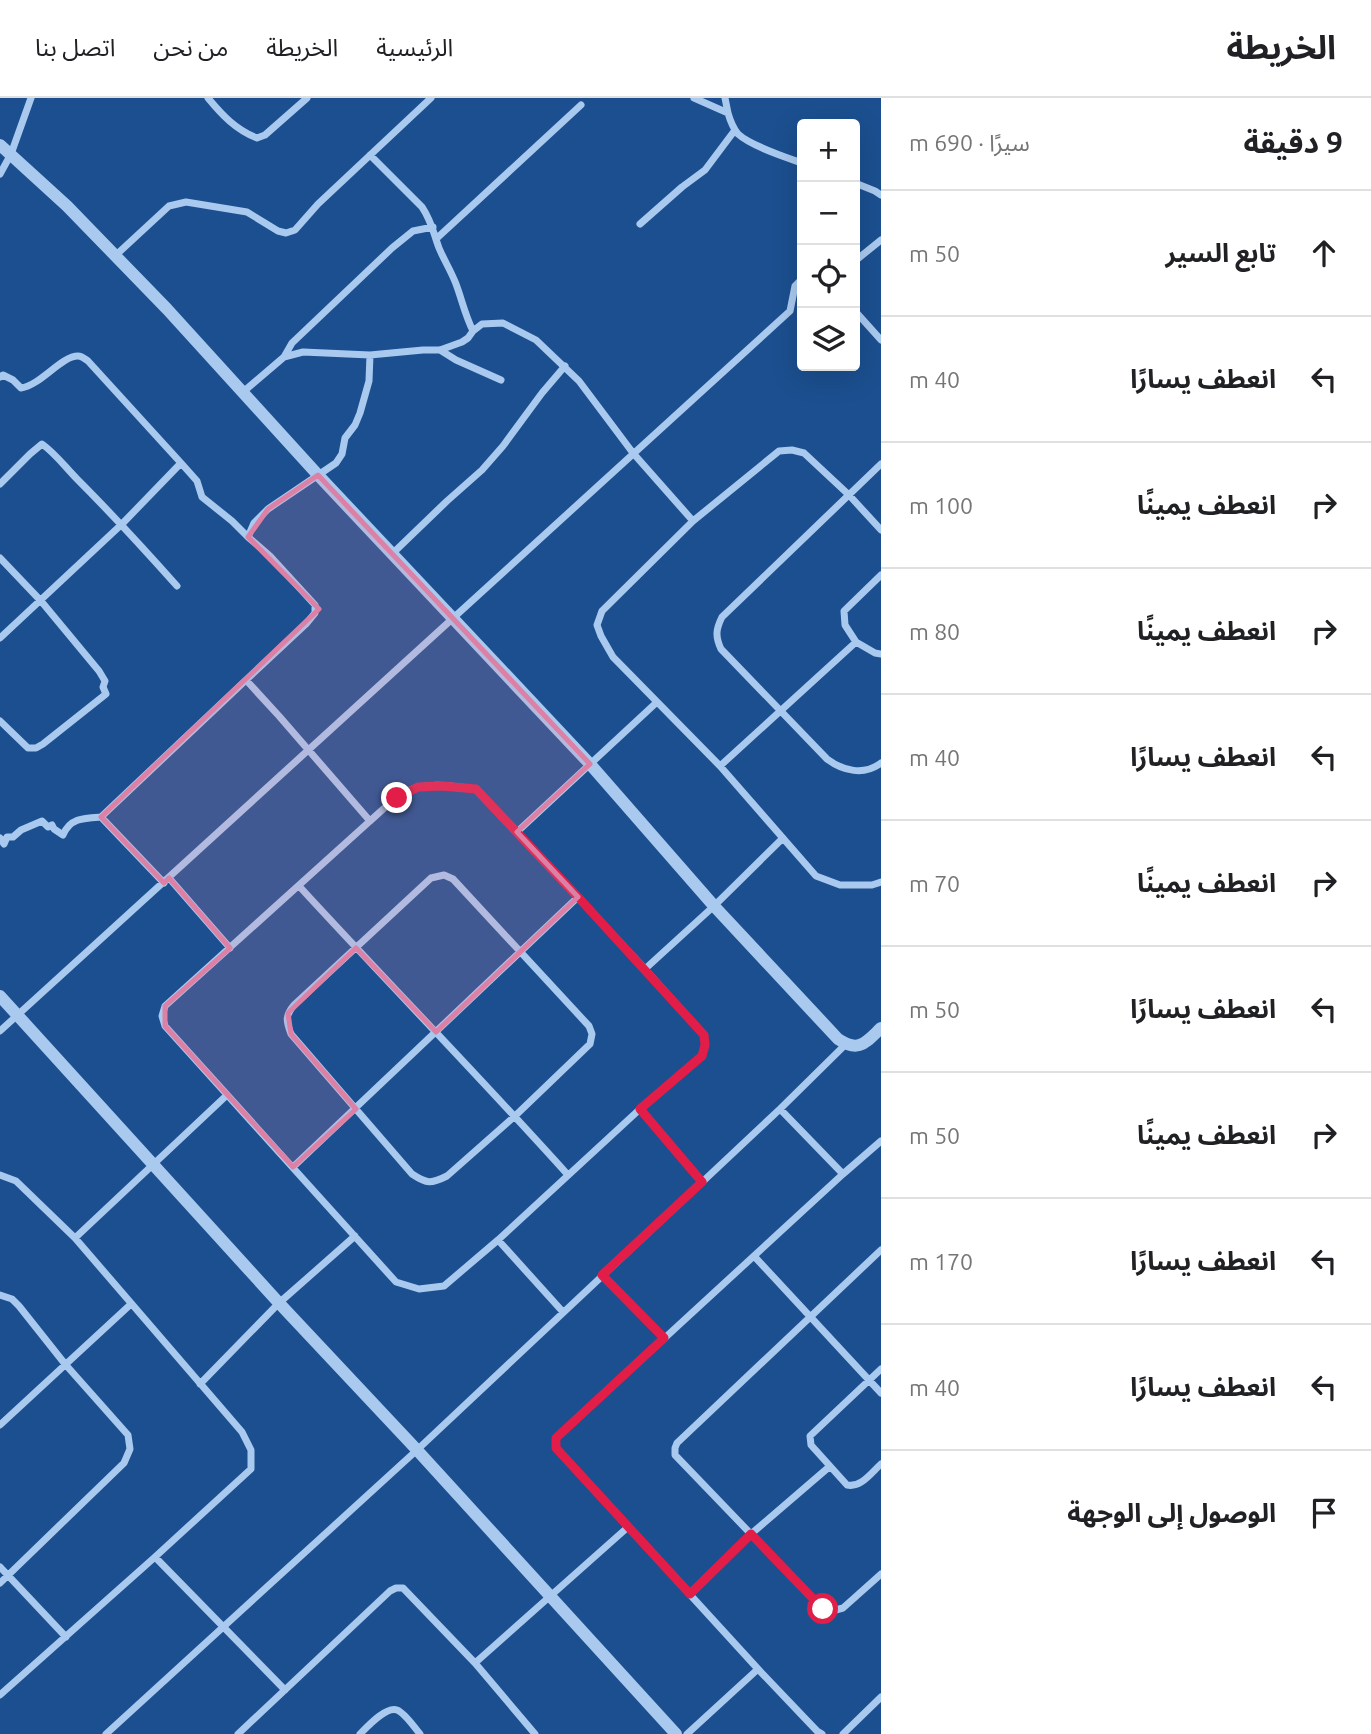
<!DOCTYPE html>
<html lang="ar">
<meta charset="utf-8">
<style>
body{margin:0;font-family:Ubuntu,"Noto Sans Arabic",sans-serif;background:#f2f2f2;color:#202124;direction:rtl}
.controls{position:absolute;right:21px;top:21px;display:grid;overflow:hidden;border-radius:7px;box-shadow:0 7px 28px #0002}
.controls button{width:63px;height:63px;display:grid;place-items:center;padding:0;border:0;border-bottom:2px solid #e0e0e0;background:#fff;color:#202124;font:35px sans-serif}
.stop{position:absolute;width:21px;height:21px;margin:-16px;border:5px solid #e11d48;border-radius:50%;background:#fff}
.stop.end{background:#e11d48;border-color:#fff;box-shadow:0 2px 7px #0008}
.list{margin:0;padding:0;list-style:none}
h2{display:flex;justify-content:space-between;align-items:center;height:91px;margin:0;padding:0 28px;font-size:30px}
h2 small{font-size:23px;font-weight:400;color:#757577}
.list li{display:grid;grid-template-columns:46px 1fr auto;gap:21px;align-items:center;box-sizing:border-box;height:126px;padding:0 28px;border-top:2px solid #e0e0e0}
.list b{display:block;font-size:26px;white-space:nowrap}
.list em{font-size:23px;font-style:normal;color:#757577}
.icon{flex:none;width:38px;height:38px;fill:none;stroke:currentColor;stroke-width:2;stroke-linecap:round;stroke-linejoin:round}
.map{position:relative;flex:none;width:881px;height:1636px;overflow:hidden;direction:ltr}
header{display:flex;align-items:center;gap:42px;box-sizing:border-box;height:98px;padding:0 35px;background:#fff;border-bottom:2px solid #e0e0e0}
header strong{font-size:33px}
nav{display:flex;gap:38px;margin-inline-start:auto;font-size:24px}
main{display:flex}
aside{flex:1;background:#fff}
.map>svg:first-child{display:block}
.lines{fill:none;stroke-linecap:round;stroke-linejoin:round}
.minor{stroke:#a9c9ee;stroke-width:7}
.tertiary{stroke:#a9c9ee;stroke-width:12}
.route{stroke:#e11d48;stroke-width:9}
.marked{fill:#dd80a5;fill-opacity:0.2;stroke:#dd80a5;stroke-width:5;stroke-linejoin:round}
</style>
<header>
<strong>الخريطة</strong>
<nav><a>الرئيسية</a><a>الخريطة</a><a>من نحن</a><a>اتصل بنا</a></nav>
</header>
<main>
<aside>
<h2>9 دقيقة<small>سيرًا · 690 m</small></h2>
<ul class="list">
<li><svg class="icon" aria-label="ahead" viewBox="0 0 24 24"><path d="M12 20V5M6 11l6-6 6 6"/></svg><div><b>تابع السير</b></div><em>50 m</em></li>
<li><svg class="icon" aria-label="left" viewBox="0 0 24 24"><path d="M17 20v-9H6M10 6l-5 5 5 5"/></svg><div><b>انعطف يسارًا</b></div><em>40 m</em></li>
<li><svg class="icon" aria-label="right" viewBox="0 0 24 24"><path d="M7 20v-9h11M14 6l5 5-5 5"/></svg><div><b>انعطف يمينًا</b></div><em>100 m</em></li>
<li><svg class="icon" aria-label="right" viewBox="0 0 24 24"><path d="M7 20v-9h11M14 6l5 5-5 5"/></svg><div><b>انعطف يمينًا</b></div><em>80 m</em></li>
<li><svg class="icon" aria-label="left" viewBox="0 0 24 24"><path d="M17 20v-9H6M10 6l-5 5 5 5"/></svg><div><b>انعطف يسارًا</b></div><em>40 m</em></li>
<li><svg class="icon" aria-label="right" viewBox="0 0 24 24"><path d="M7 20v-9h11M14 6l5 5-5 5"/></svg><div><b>انعطف يمينًا</b></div><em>70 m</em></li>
<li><svg class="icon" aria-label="left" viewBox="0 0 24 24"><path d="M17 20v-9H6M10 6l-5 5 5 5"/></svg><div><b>انعطف يسارًا</b></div><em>50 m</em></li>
<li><svg class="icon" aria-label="right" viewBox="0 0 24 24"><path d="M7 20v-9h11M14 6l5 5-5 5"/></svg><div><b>انعطف يمينًا</b></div><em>50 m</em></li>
<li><svg class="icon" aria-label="left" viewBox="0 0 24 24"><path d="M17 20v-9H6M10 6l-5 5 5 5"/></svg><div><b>انعطف يسارًا</b></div><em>170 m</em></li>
<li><svg class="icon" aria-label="left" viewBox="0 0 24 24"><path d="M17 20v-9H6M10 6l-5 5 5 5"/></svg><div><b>انعطف يسارًا</b></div><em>40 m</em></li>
<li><svg class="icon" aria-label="arrive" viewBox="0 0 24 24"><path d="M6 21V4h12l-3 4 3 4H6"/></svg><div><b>الوصول إلى الوجهة</b></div></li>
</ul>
</aside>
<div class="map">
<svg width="881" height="1636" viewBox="0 0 881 1636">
<rect width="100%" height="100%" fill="#1b4f8f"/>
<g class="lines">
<path class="minor" d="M208,0C222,17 236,32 257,40L265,37L307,0
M694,0L728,15C730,22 733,30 738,36C751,48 785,59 802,65
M725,0L728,15
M370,57L422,109C432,124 433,134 439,150C444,162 451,173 456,186C462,202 465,217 473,233
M0,76L11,56L31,0
M855,85L875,93L881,97
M640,126L682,89L705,72L735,32
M436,141L581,7
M116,157L169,108L186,104L247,114L278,133L286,135L295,132L318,106L431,0
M855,163L881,142
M855,213L881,242
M440,252L456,262L501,282
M370,257L369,283L360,315L355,327L345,340L342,356L336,365L268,411L254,425L248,439L271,459L315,507V515L306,526L246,582L279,618L370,723
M284,259L292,245L392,150L413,133L433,129
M0,279L3,277L13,282L21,290C41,287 61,258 78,258C82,258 85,261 88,263L181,365
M243,294L284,259L303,254L370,257L423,252H440L462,244L468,240L473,233L482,226L503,225L536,242L579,283L633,355L693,423
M881,366L722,519C716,531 715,538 721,551L827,661C843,673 864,678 881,665
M0,386L30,356L42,346C56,356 65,369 77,381C111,415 144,451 177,488
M881,432L849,397L804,355L792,352L779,353L693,423L602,513L597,527L601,538L613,559L720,668L816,778L840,787H872L881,784
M392,456L447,403L482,372L503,348L542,295L565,268
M0,460L41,503L99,573L105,583L103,589L106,596L43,646L36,650H28L0,623
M0,540L122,426L181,365L197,383L202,399L232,423L248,439
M856,544L875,555L881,556
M720,668L856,544L845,527L844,513L881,477
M101,719L164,785
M517,734L657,604
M0,740L4,746L7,739H13L21,732L42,723L48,729L52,727L54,731L63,737C70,720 84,720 101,719L246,582
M444,777L453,781L589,928L592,936L590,946L515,1018L447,1078C431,1086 427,1086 412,1076L291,936C286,923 285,918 294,907L431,780Z
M169,780L230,850
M299,788C388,885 480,979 568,1077
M645,871L704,937L705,947L702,958L640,1011L498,1142L444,1188L419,1191L396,1184L165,928L162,918L165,908L370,723C384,711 401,692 420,689C438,685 458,689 476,691L645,871L714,808L783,740
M0,933L790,213L795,188L802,181
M640,1011L702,1084
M780,1011L843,1076
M293,1069L578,799
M0,1077L16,1083L75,1140L242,1334L251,1352V1371L155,1459L0,1597
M75,1140L227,997
M498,1142L563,1214
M881,1152L677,1345L675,1350V1357L823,1511L832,1513L843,1510L881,1476
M754,1158L881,1295
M602,1177L664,1240
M0,1197L12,1201L19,1208L65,1266L128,1337L130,1351L124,1365L0,1485
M881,1271L810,1338L811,1347L847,1387C861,1390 871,1375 881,1366
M200,1286L279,1205L355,1138
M0,1327L131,1206
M155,1459L285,1592
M0,1469L66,1539
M690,1496L751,1436L829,1369
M475,1565L628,1429
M106,1636L417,1352L780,1011L846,946
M238,1636L390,1493L396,1490H403L475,1565L535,1636
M360,1636C367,1629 386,1608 397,1612C405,1615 414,1629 420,1636
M687,1636L758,1571
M822,1636L817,1633L758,1571L556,1350V1340L843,1076L881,1043
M843,1636L881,1599"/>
<path class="tertiary" d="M0,47L67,108L167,211L318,377L590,666L714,808L838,941C859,955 865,945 881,930
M0,898L279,1205L417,1352L676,1636"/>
</g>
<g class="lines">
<path class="route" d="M397,700L418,689L442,688L476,691L578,799L704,937L705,947L702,958L640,1011L702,1084L602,1177L664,1240L556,1340V1350L690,1496L751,1436L823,1511"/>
</g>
<path class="marked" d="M318,377L590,666L517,734L578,799L436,934L356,850L288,915L291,936L356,1011L293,1069L165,928V908L230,850L169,780L164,785L101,719L319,511L248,439L268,411Z"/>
</svg>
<div class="controls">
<button>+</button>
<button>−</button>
<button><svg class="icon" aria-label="locate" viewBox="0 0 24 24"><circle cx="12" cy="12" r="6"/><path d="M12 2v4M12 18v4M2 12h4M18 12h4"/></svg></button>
<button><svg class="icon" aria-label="layers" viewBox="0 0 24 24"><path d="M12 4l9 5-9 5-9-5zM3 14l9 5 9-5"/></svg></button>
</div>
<div class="stop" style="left:823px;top:1511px"></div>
<div class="stop end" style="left:397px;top:700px"></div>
</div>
</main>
